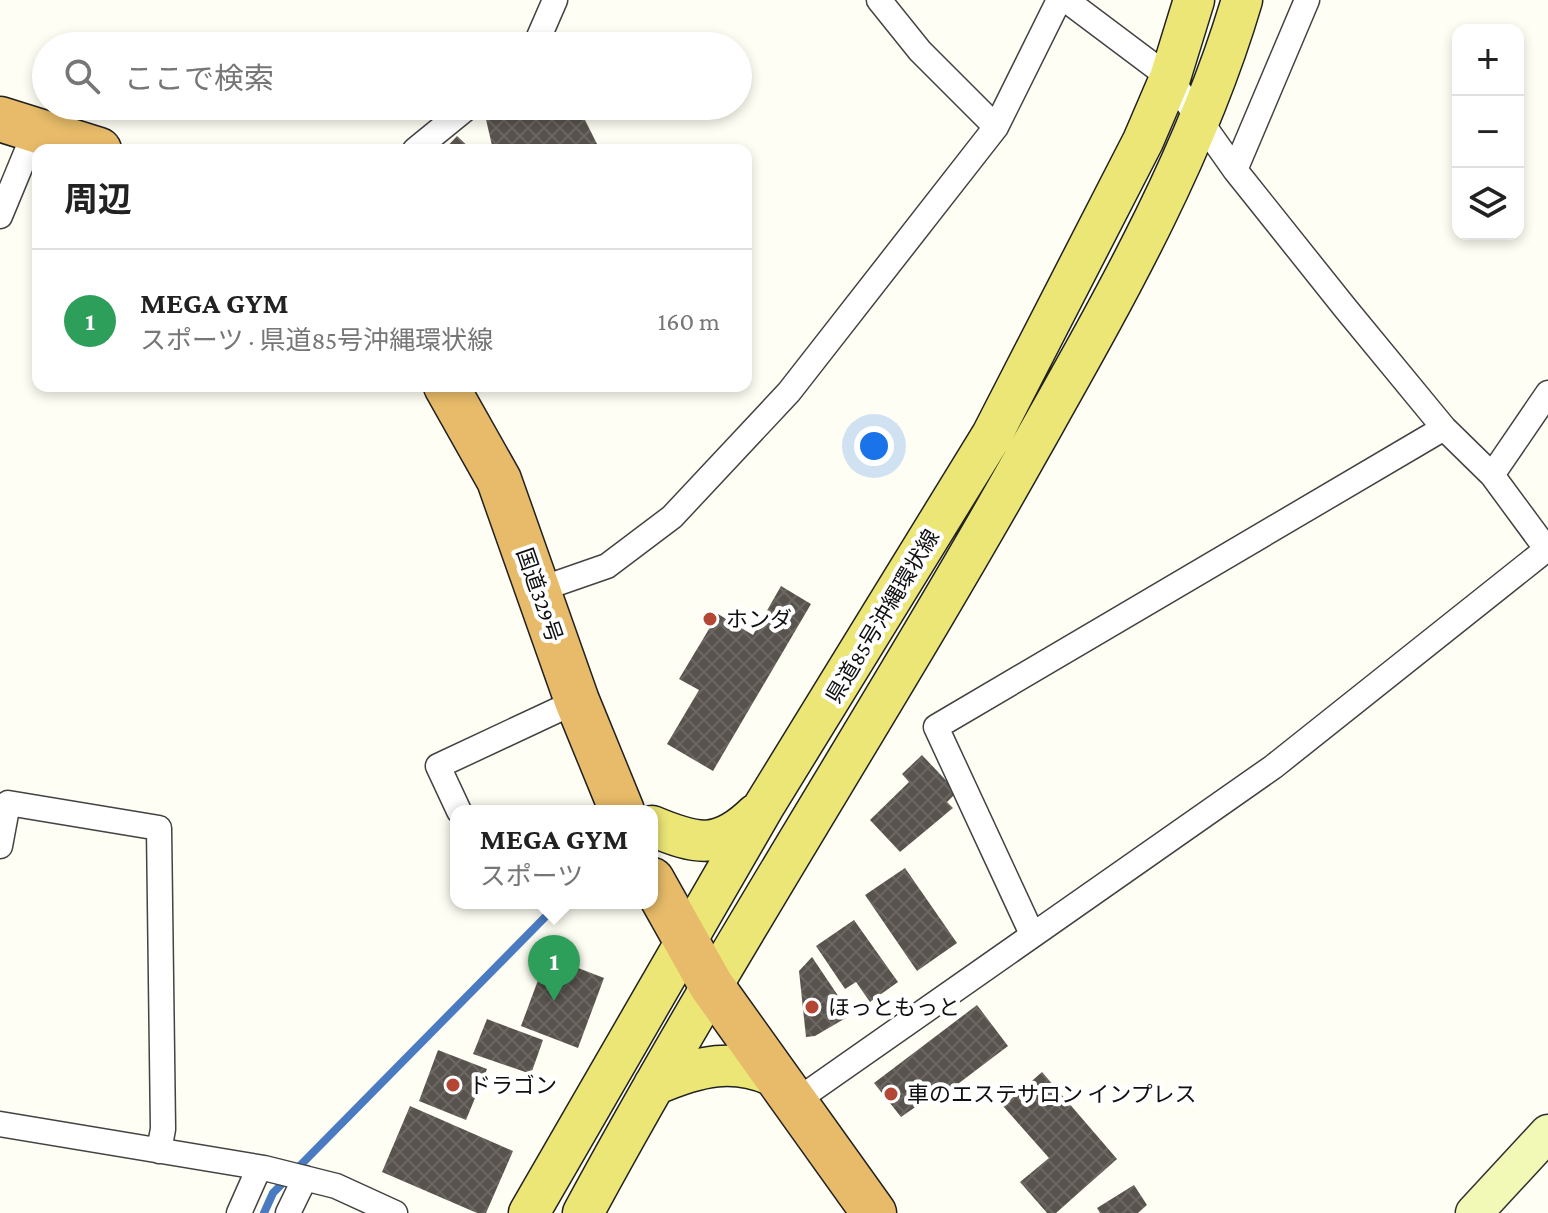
<!DOCTYPE html>
<html lang="ja">
<meta charset="utf-8">
<style>
body{margin:0;font-family:"Crimson Pro","Noto Sans JP",serif;background:#f6f6f6;color:#222}
.controls{position:absolute;right:24px;top:24px;display:grid;overflow:hidden;border-radius:16px;box-shadow:0 4px 12px #0003}
.controls button{width:72px;height:72px;display:grid;place-items:center;padding:0;border:0;border-bottom:2px solid #e0e0e0;background:#fff;color:#222;font:40px sans-serif}
.you{position:absolute;left:874px;top:446px;width:28px;height:28px;margin:-20px;border:6px solid #fff;border-radius:50%;background:#1a73e8;box-shadow:0 0 0 12px #1a73e833}
.badge{display:grid;place-items:center;width:52px;height:52px;border-radius:50%;background:#db2777;color:#fff;font-size:26px;font-weight:700}
.pin{position:absolute;translate:-50% -66px;filter:drop-shadow(0 2px 4px #0008)}
.pin::after{content:'';position:absolute;top:42px;width:28px;height:24px;background:inherit;clip-path:polygon(0 0,100% 0,50% 100%)}
.popup{position:absolute;left:450px;top:805px;width:208px;height:104px;box-sizing:border-box;display:grid;place-content:center;border-radius:16px;background:#fff;filter:drop-shadow(0 2px 6px #0005);font-size:26px;white-space:nowrap;color:#767676}
.popup b{font-size:30px;color:#222}
.popup::after{content:'';position:absolute;left:50%;top:100%;margin-left:-16px;border:16px solid transparent;border-top-color:#fff}
.list{margin:0;padding:0;list-style:none}
h2{display:flex;justify-content:space-between;align-items:center;height:104px;margin:0;padding:0 32px;font-size:34px}
h2 small{font-size:26px;font-weight:400;color:#767676}
.list li{display:grid;grid-template-columns:52px 1fr auto;gap:24px;align-items:center;box-sizing:border-box;height:144px;padding:0 32px;border-top:2px solid #e0e0e0}
.list b{display:block;font-size:30px;white-space:nowrap}
.list p{margin:0;font-size:26px;white-space:nowrap;color:#767676}
.list em{font-size:26px;font-style:normal;color:#767676}
.icon{flex:none;width:44px;height:44px;fill:none;stroke:currentColor;stroke-width:2;stroke-linecap:round;stroke-linejoin:round}
.map{position:relative;flex:none;width:1548px;height:1213px;overflow:hidden}
.search{position:absolute;background:#fff;box-shadow:0 4px 12px #0003;left:32px;top:32px;width:720px;height:88px;display:flex;align-items:center;gap:20px;box-sizing:border-box;padding:0 28px;border-radius:44px;color:#767676;font-size:30px}
.panel{position:absolute;background:#fff;box-shadow:0 4px 12px #0003;left:32px;top:144px;width:720px;height:248px;border-radius:16px}
.map>svg:first-child{display:block}
.lines{fill:none;stroke-linecap:round;stroke-linejoin:round}
.stream{stroke:#4a7bc1;stroke-width:8}
.building{fill:url(#building-cross-hatch)}
.street-casing{stroke:#434343;stroke-width:27}
.secondary-casing{stroke:#323232;stroke-width:39}
.primary-casing{stroke:#212121;stroke-width:43}
.highway-casing{stroke:#212121;stroke-width:47}
.street{stroke:#fff;stroke-width:24}
.secondary{stroke:#f2f8b5;stroke-width:36}
.primary{stroke:#ece676;stroke-width:40}
.highway{stroke:#e7bb69;stroke-width:44}
.poi-dot{fill:#b44634;stroke:#fff;stroke-width:3}
.labels{text-anchor:middle;stroke-width:8;stroke-linejoin:round;paint-order:stroke}
.street-label{font-size:22px;fill:#101010;stroke:#fff}
.poi-label{font-size:22px;fill:#101010;stroke:#fff;text-anchor:start}
</style>
<div class="map">
<svg width="1548" height="1213" viewBox="0 0 1548 1213">
<defs>
<pattern id="building-cross-hatch" width="8" height="8" patternUnits="userSpaceOnUse" patternTransform="scale(2)"><rect width="8" height="8" fill="#58534d"/><path d="M0 0l8 8M0 8l8-8" fill="none" stroke="#6b6762"/></pattern>
</defs>
<rect width="100%" height="100%" fill="#fefef4"/>
<g class="lines">
<path class="stream" d="M264,1213L273,1193L559,903"/>
</g>
<path class="building" d="M522,106H578L600,150H493L485,115Z
M457,136L472,150H444Z
M781,586L811,604L713,771L667,744L699,690L679,679L718,614L753,635Z
M922,755L957,792L947,802L953,808L900,852L870,820L909,782L902,774Z
M905,868L957,943L917,971L865,895Z
M854,920L898,982L870,1002L856,982L845,989L816,946Z
M547,956L604,978L578,1048L521,1026Z
M812,957L851,1015L815,1036L806,1037L799,971Z
M977,1005L1008,1046L938,1099L934,1094L901,1117L874,1083Z
M487,1019L543,1040L531,1074L473,1054Z
M438,1050L487,1069L466,1120L419,1101Z
M1042,1072L1117,1159L1056,1213H1047L1020,1182L1049,1158L1003,1106Z
M410,1106L513,1151L486,1213H477L382,1172Z
M1134,1185L1147,1205L1138,1213H1100L1097,1208Z"/>
<g class="lines">
<defs>
<path id="street" d="M879,0L920,51L996,127
M1066,0L1170,78L1235,170L1346,309L1444,428L1492,475L1548,551
M535,46L555,0
M415,150L469,106
M1235,170L1307,0
M0,216L36,129
M1492,475L1548,393
M538,590L607,566L672,517L789,392L996,127L1059,0
M459,811L438,766L577,701
M0,846L8,803L159,828L163,1129L159,1151
M1032,934L936,727L1444,428
M796,1101L1273,767L1547,549
M0,1124L264,1168L336,1186L395,1213
M239,1213L259,1168
M288,1213L305,1178"/>
<path id="secondary" d="M1474,1213L1548,1133"/>
<path id="primary" d="M652,826C697,845 719,850 756,814
M654,1085C698,1066 735,1056 780,1079
M529,1213L764,806L992,435L1143,141L1170,78L1194,0
M583,1213C724,952 887,704 1032,445C1113,301 1195,159 1242,0"/>
<path id="highway" d="M0,119L99,150
M446,386L499,480L577,701L622,811
M652,880L711,985L874,1213"/>
</defs>
<use href="#street" class="street-casing"/>
<use href="#secondary" class="secondary-casing"/>
<use href="#primary" class="primary-casing"/>
<use href="#highway" class="highway-casing"/>
<use href="#street" class="street"/>
<use href="#secondary" class="secondary"/>
<use href="#primary" class="primary"/>
<use href="#highway" class="highway"/>
</g>
<g class="poi-dot">
<circle cx="710" cy="619" r="8"/>
<circle cx="812" cy="1007" r="8"/>
<circle cx="453" cy="1085" r="8"/>
<circle cx="891" cy="1094" r="8"/>
</g>
<g class="labels">
<g class="street-label">
<text transform="translate(540 595) rotate(71)" y="8">国道329号</text>
<text transform="translate(882 616) rotate(-59)" y="8">県道85号沖縄環状線</text>
</g>
<g class="poi-label">
<text x="726" y="627">ホンダ</text>
<text x="828" y="1015">ほっともっと</text>
<text x="469" y="1093">ドラゴン</text>
<text x="907" y="1102">車のエステサロン インプレス</text>
</g>
</g>
</svg>
<div class="controls">
<button>+</button>
<button>−</button>
<button><svg class="icon" aria-label="layers" viewBox="0 0 24 24"><path d="M12 4l9 5-9 5-9-5zM3 14l9 5 9-5"/></svg></button>
</div>
<div class="you"></div>
<div class="pin badge" style="left:554px;top:1001px;background:#2e9e5b">1</div>
<div class="popup"><b>MEGA GYM</b>スポーツ</div>
<div class="search"><svg class="icon" aria-label="search" viewBox="0 0 24 24"><circle cx="10" cy="10" r="6"/><path d="M15 15l6 6"/></svg>ここで検索</div>
<section class="panel">
<h2>周辺<small></small></h2>
<ul class="list">
<li><span class="badge" style="background:#2e9e5b">1</span><div><b>MEGA GYM</b><p>スポーツ · 県道85号沖縄環状線</p></div><em>160 m</em></li>
</ul>
</section>
</div>
